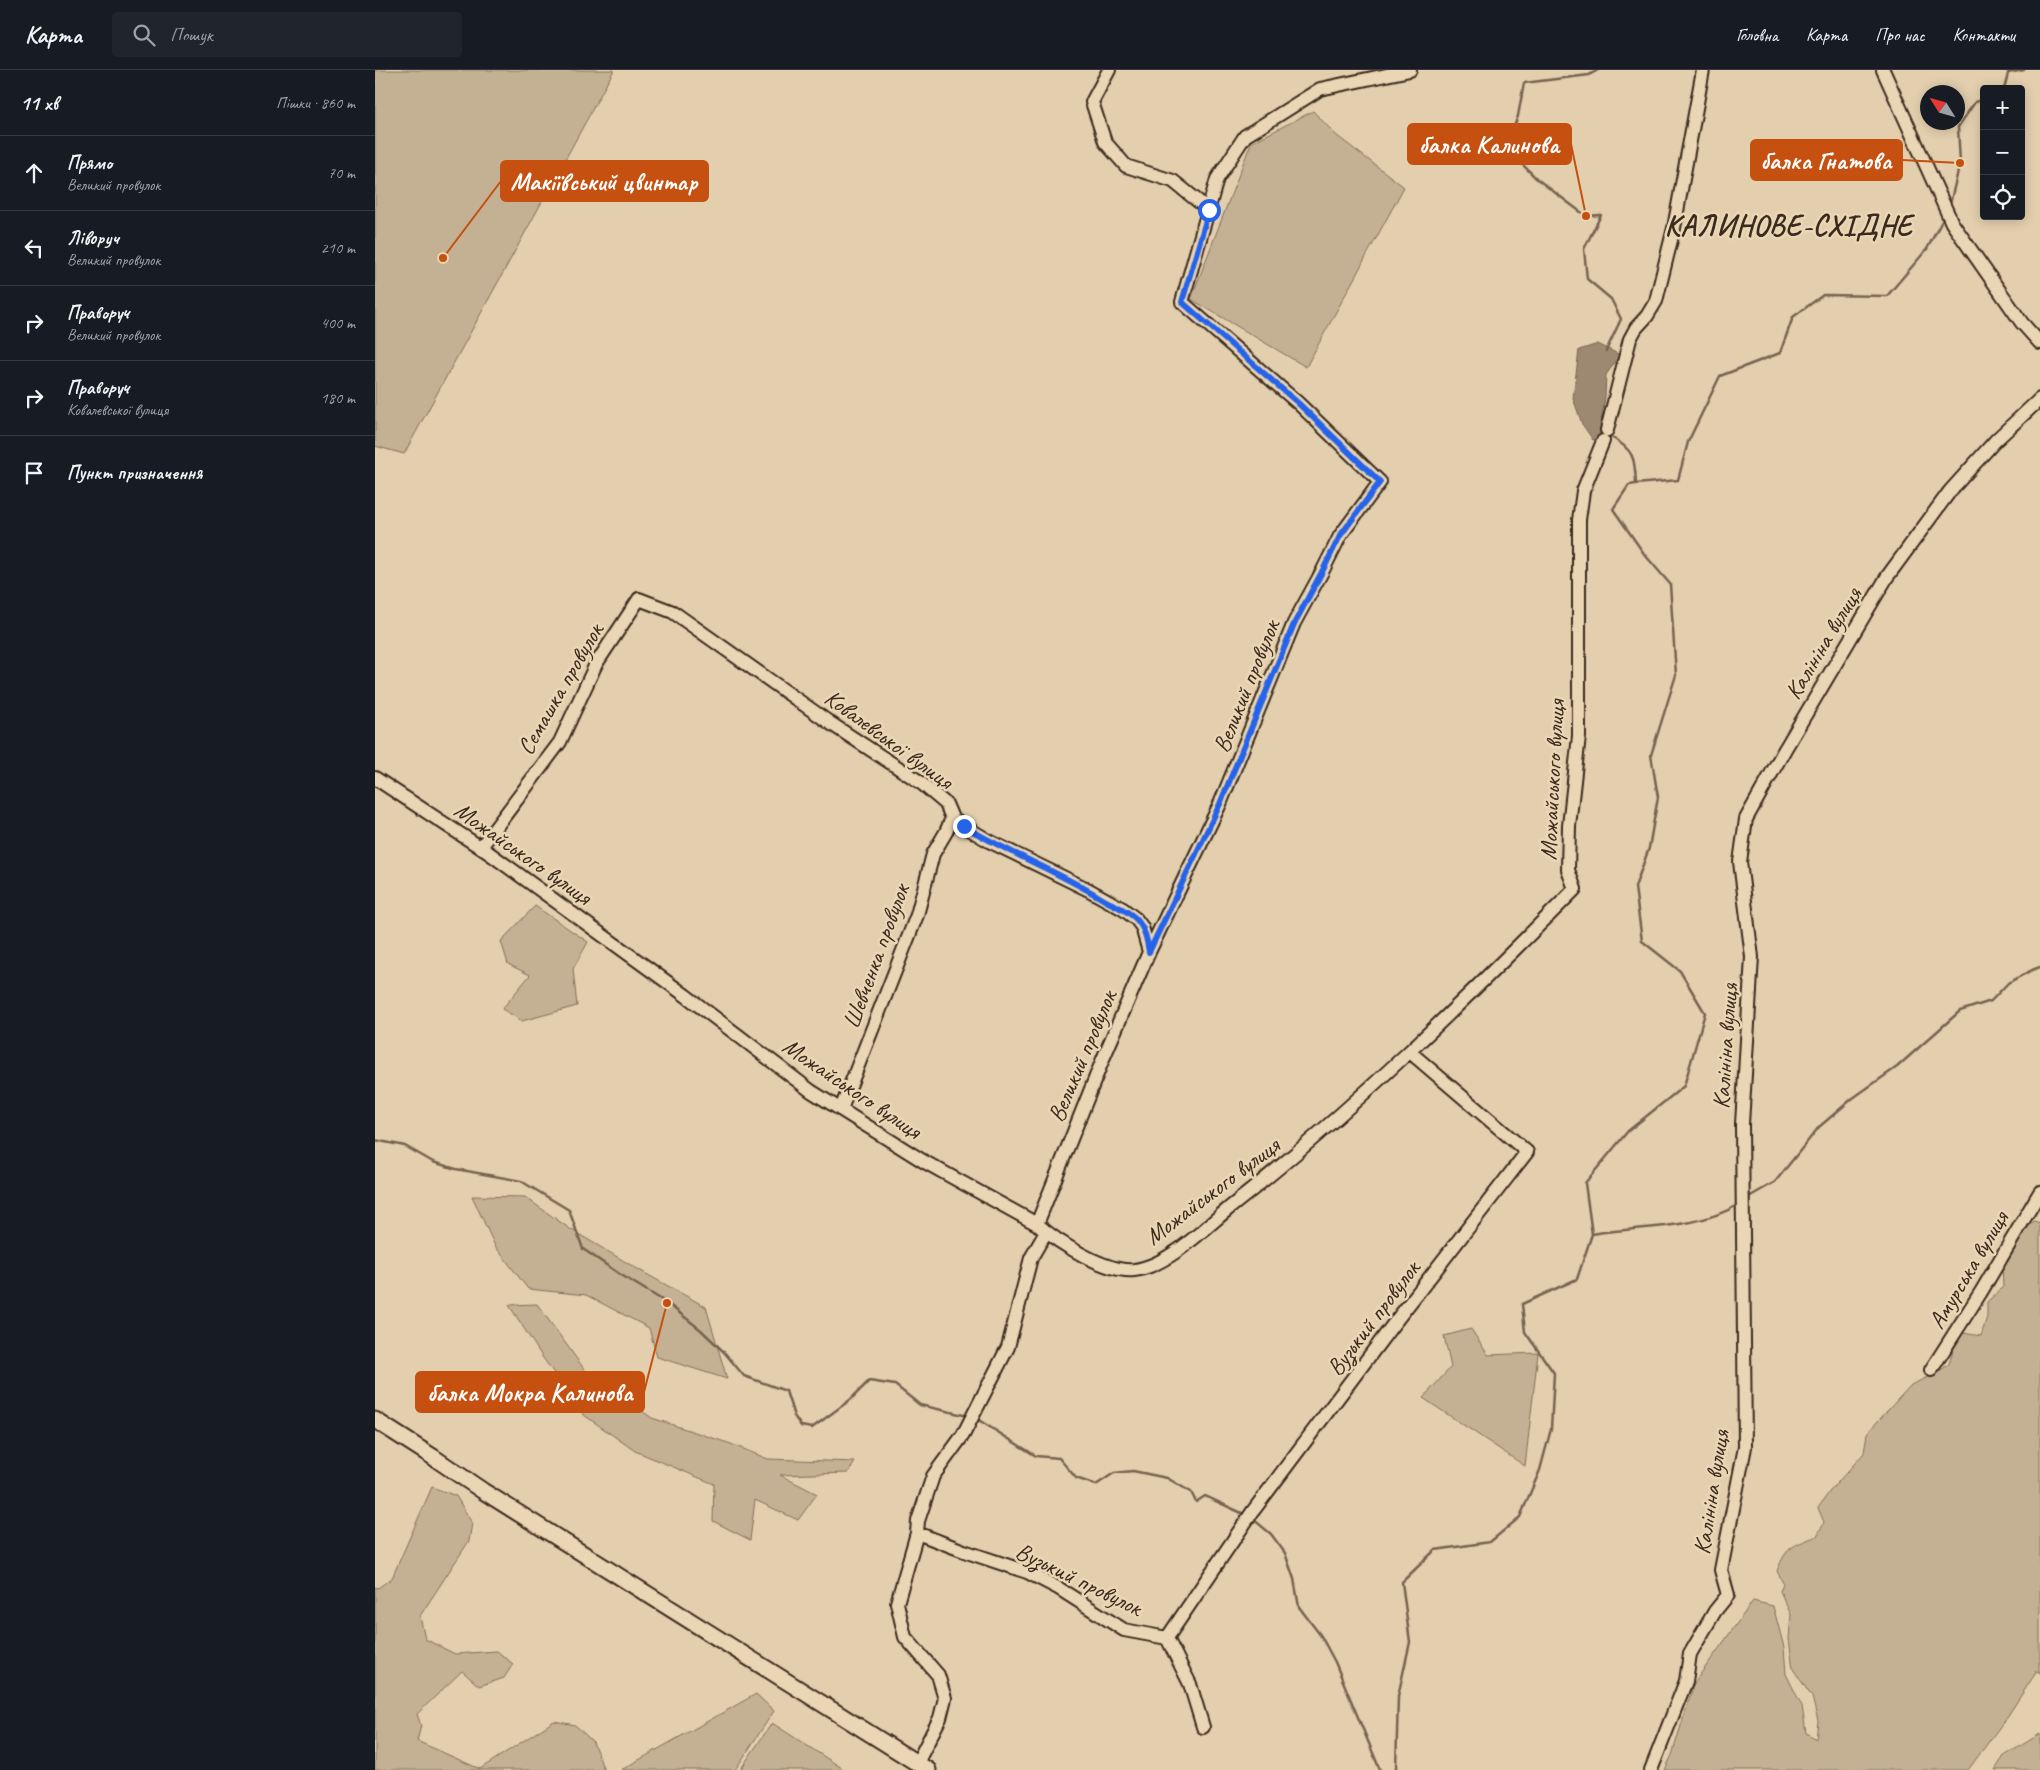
<!DOCTYPE html>
<html lang="uk">
<meta charset="utf-8">
<style>
body{margin:0;font-family:Caveat,sans-serif;background:#20242c;color:#f1f3f6}
.controls{position:absolute;right:15px;top:15px;display:grid;overflow:hidden;border-radius:5px;box-shadow:0 2px 12px #0003}
.controls button{width:45px;height:45px;display:grid;place-items:center;padding:0;border:0;border-bottom:1px solid #363941;background:#171b24;color:#f1f3f6;font:25px sans-serif}
.compass{position:absolute;left:1545px;top:15px;width:45px;height:45px;border-radius:50%;background:#171b24;box-shadow:0 2px 12px #0003;rotate:307deg}
.stop{position:absolute;width:15px;height:15px;margin:-11px;border:4px solid #2563eb;border-radius:50%;background:#fff}
.stop.end{background:#2563eb;border-color:#fff;box-shadow:0 1px 5px #0008}
.list{margin:0;padding:0;list-style:none}
h2{display:flex;justify-content:space-between;align-items:center;height:65px;margin:0;padding:0 20px;font-size:21px}
h2 small{font-size:16px;font-weight:400;color:#9ea1a6}
.list li{display:grid;grid-template-columns:32px 1fr auto;gap:15px;align-items:center;box-sizing:border-box;height:75px;padding:0 20px;border-top:1px solid #363941}
.list b{display:block;font-size:19px;white-space:nowrap}
.list p{margin:0;font-size:16px;white-space:nowrap;color:#9ea1a6}
.list em{font-size:16px;font-style:normal;color:#9ea1a6}
.icon{flex:none;width:28px;height:28px;fill:none;stroke:currentColor;stroke-width:2;stroke-linecap:round;stroke-linejoin:round}
.map{position:relative;flex:none;width:1665px;height:1700px;overflow:hidden}
header{display:flex;align-items:center;gap:30px;box-sizing:border-box;height:70px;padding:0 25px;background:#171b24;border-bottom:1px solid #363941}
header strong{font-size:24px}
nav{display:flex;gap:28px;margin-inline-start:auto;font-size:18px}
.search{width:350px;height:45px;background:#20242c;display:flex;align-items:center;gap:12px;box-sizing:border-box;padding:0 18px;border-radius:5px;color:#9ea1a6;font-size:19px}
main{display:flex}
aside{flex:1;background:#171b24}
.map>svg:first-child{display:block}
.green{fill:#c4b194;stroke:#806e59}
.water{fill:#9d8971;stroke:#766350}
.lines{fill:none;stroke-linecap:round;stroke-linejoin:round}
.stream{stroke:#766350;stroke-width:2.5}
.minor-casing{stroke:#3b2a1e;stroke-width:16}
.major-casing{stroke:#3b2a1e;stroke-width:19}
.minor{stroke:#ead6b4;stroke-width:12}
.major{stroke:#ead6b4;stroke-width:15}
.route{stroke:#2563eb;stroke-width:6}
.labels{text-anchor:middle;stroke-width:5;stroke-linejoin:round;paint-order:stroke}
.street-label{font-size:24px;fill:#3b2a1e;stroke:#ead6b4}
.district-label{font-size:29px;font-weight:bold;letter-spacing:1px;fill:#3b2a1e;stroke:#ead6b4}
.leader{fill:none;stroke:#c55010;stroke-width:2}
.callout-dot{fill:#c55010;stroke:#ead6b4;stroke-width:2}
.callout{fill:#c55010;stroke:#c55010;stroke-width:2}
.callout-label{font-size:25px;text-anchor:middle;font-weight:bold;fill:#fff}
</style>
<header>
<strong>Карта</strong>
<div class="search"><svg class="icon" aria-label="search" viewBox="0 0 24 24"><circle cx="10" cy="10" r="6"/><path d="M15 15l6 6"/></svg>Пошук</div>
<nav><a>Головна</a><a>Карта</a><a>Про нас</a><a>Контакти</a></nav>
</header>
<main>
<aside>
<h2>11 хв<small>Пішки · 860 m</small></h2>
<ul class="list">
<li><svg class="icon" aria-label="ahead" viewBox="0 0 24 24"><path d="M12 20V5M6 11l6-6 6 6"/></svg><div><b>Прямо</b><p>Великий провулок</p></div><em>70 m</em></li>
<li><svg class="icon" aria-label="left" viewBox="0 0 24 24"><path d="M17 20v-9H6M10 6l-5 5 5 5"/></svg><div><b>Ліворуч</b><p>Великий провулок</p></div><em>210 m</em></li>
<li><svg class="icon" aria-label="right" viewBox="0 0 24 24"><path d="M7 20v-9h11M14 6l5 5-5 5"/></svg><div><b>Праворуч</b><p>Великий провулок</p></div><em>400 m</em></li>
<li><svg class="icon" aria-label="right" viewBox="0 0 24 24"><path d="M7 20v-9h11M14 6l5 5-5 5"/></svg><div><b>Праворуч</b><p>Ковалевської вулиця</p></div><em>180 m</em></li>
<li><svg class="icon" aria-label="arrive" viewBox="0 0 24 24"><path d="M6 21V4h12l-3 4 3 4H6"/></svg><div><b>Пункт призначення</b></div></li>
</ul>
</aside>
<div class="map">
<svg width="1665" height="1700" viewBox="0 0 1665 1700">
<rect width="100%" height="100%" fill="#e3cfae"/>
<filter id="ink" filterUnits="userSpaceOnUse"><feTurbulence type="fractalNoise" baseFrequency=".02" numOctaves="2"/><feDisplacementMap in="SourceGraphic" scale="10" xChannelSelector="R" yChannelSelector="G"/><feConvolveMatrix kernelMatrix="1 2 1 2 8 2 1 2 1" color-interpolation-filters="sRGB"/></filter>
<g filter="url(#ink)">
<path class="green" d="M0,0H239L29,384L0,376Z
M938,41L961,65L1029,117L931,297L816,229L876,73Z
M160,836L213,872L198,899L202,936L147,951L127,939L155,905L133,894L126,871Z
M97,1126L150,1127L195,1159L266,1201L331,1237L352,1309L282,1287L274,1258L211,1225L153,1219L120,1176Z
M1659,1151L1665,1153V1603L1662,1601L1632,1647L1593,1700H1290L1297,1685L1319,1613L1378,1531L1398,1536L1409,1577L1411,1604L1427,1636L1431,1663L1441,1669L1443,1651L1437,1627L1418,1599L1414,1569L1416,1545L1405,1521L1408,1513L1402,1501C1412,1475 1418,1476 1442,1466L1449,1452L1443,1438L1455,1421L1489,1383L1492,1363L1536,1315L1563,1302L1574,1294L1578,1280L1588,1263L1606,1266L1612,1247V1232L1628,1217L1627,1194L1649,1162Z
M162,1234L212,1303L277,1348L356,1374L393,1389L480,1392L473,1403L405,1405L442,1424L423,1450L380,1430L375,1470L338,1451L339,1414L260,1381L209,1345L168,1288L134,1235Z
M1096,1259L1113,1285L1163,1283L1150,1396L1048,1328L1076,1297L1069,1266Z
M57,1417L81,1426L97,1453L94,1471L45,1546L50,1569L80,1584L122,1581L138,1594L129,1608L104,1616L87,1601L42,1644L46,1656L42,1671L105,1699L179,1651L200,1655L218,1672L229,1700H0V1517L3,1518L17,1508Z
M381,1624L399,1641L360,1700H246Z
M397,1653L470,1700H365Z
M1665,1664V1700H1620L1629,1686Z"/>
<path class="water" d="M1223,274L1245,285L1231,305L1230,327L1224,368L1218,370L1207,354L1198,328L1204,280Z"/>
<g class="lines">
<path class="stream" d="M1223,0L1214,5L1149,13L1143,46L1131,78L1162,109L1211,146L1226,145L1209,179L1212,209L1236,229L1246,249L1231,281
M1633,3L1649,0
M1629,19L1634,0
M1575,134L1585,93L1583,57L1600,32L1609,29
M1261,414L1303,410L1313,372L1345,306L1405,283L1418,247L1448,225L1512,226L1552,179L1568,149
M0,1070L30,1076L58,1092L81,1099L146,1111L194,1140L208,1179L243,1203L292,1233L326,1260L349,1282L369,1306L411,1321L419,1346L426,1356L437,1358L475,1330L494,1311L520,1315L545,1335L593,1346
M1372,1128L1400,1112L1444,1057L1478,1028L1522,997L1585,941L1616,931L1633,913L1657,900L1665,897
M1217,1164C1231,1161 1244,1161 1259,1159C1294,1156 1334,1153 1364,1134
M602,1349L661,1386L684,1388L701,1408L721,1415L739,1403L758,1401L792,1408L816,1422L821,1432L830,1426L871,1445
M878,1449L896,1464L910,1483L919,1509L924,1537L946,1566L960,1592L1005,1700
M1021,1700L1023,1626L1035,1572L1027,1512L1060,1480L1115,1472L1145,1447L1165,1400L1176,1359L1179,1303L1150,1262L1147,1234L1202,1209L1217,1164L1210,1113L1253,1061L1309,1016L1330,943L1305,901L1267,871L1260,817L1274,778L1283,727L1276,685L1301,605L1295,514L1270,485L1238,439L1254,415L1261,414C1260,388 1259,380 1236,367"/>
<defs>
<path id="minor" d="M734,0L717,32L730,72L751,96L798,111L834,140
M1508,0L1577,153L1647,253L1665,273
M1232,360L1255,269L1261,258L1272,246L1281,231L1299,158L1328,0
M0,708L114,783L310,925L436,1021L548,1091L662,1154C682,1172 731,1203 759,1200C791,1197 829,1159 853,1139C977,1041 1089,931 1200,819L1193,800L1194,756L1204,666V450L1208,421L1228,371
M106,777L185,672L221,594L264,529L298,542L455,653L545,712L571,734L577,748L589,756L614,771L714,820L748,839L761,849L767,857L774,882
M466,1039L542,845L558,784L571,762L577,748
M662,1154L728,989L774,882L845,734L919,553L948,500L965,466L1005,412L923,333L807,232L842,109L870,66L945,19L1035,0
M1556,1300L1606,1222L1665,1122
M542,1463L589,1481L652,1502L683,1518L749,1560L792,1568L878,1441L1017,1256L1152,1082L1035,982
M792,1568L815,1614L828,1657
M542,1693L565,1648L570,1628L563,1605L530,1567L522,1533L542,1463L543,1451L558,1406L588,1365L633,1277L656,1188L671,1162
M1276,1700L1311,1611L1315,1584L1340,1541L1353,1525L1346,1500L1370,1377L1367,1054L1377,887L1365,792L1371,749L1410,679L1512,507L1575,421L1621,370L1665,329"/>
<path id="major" d="M0,1350L58,1387L108,1421L553,1700"/>
</defs>
<use href="#minor" class="minor-casing"/>
<use href="#major" class="major-casing"/>
<use href="#minor" class="minor"/>
<use href="#major" class="major"/>
</g>
</g>
<g class="lines" filter="url(#ink)">
<path class="route" d="M589,756C633,783 682,801 726,828C737,835 752,839 762,850C770,859 772,870 774,882L845,734L919,554L948,500L965,466L1005,412L923,333L807,232L834,140"/>
</g>
<g class="labels">
<g class="street-label">
<text transform="translate(1448 573) rotate(-59)" y="8">Калініна вулиця</text>
<text transform="translate(871 616) rotate(-68)" y="8">Великий провулок</text>
<text transform="translate(185 619) rotate(-60)" y="8">Семашка провулок</text>
<text transform="translate(514 669) rotate(36)" y="8">Ковалевської вулиця</text>
<text transform="translate(1177 710) rotate(-87)" y="8">Можайського вулиця</text>
<text transform="translate(148 783) rotate(35)" y="8">Можайського вулиця</text>
<text transform="translate(501 886) rotate(-70)" y="8">Шевченка провулок</text>
<text transform="translate(1350 976) rotate(-86)" y="8">Калініна вулиця</text>
<text transform="translate(707 986) rotate(-67)" y="8">Великий провулок</text>
<text transform="translate(477 1018) rotate(34)" y="8">Можайського вулиця</text>
<text transform="translate(837 1121) rotate(-37)" y="8">Можайського вулиця</text>
<text transform="translate(1593 1200) rotate(-59)" y="8">Амурська вулиця</text>
<text transform="translate(998 1248) rotate(-53)" y="8">Вузький провулок</text>
<text transform="translate(1336 1422) rotate(-81)" y="8">Калініна вулиця</text>
<text transform="translate(704 1509) rotate(26)" y="8">Вузький провулок</text>
</g>
<g class="district-label">
<text x="1414" y="165">КАЛИНОВЕ-СХІДНЕ</text>
</g>
</g>
<path class="leader" d="M1211 146L1196 74M1585 93L1527 90M68 188L126 111M292 1233L269 1322"/>
<g class="callout-dot">
<circle cx="1211" cy="146" r="5"/>
<circle cx="1585" cy="93" r="5"/>
<circle cx="68" cy="188" r="5"/>
<circle cx="292" cy="1233" r="5"/>
</g>
<g class="callout">
<rect x="1033" y="54" width="163" height="40" rx="5"/>
<rect x="1376" y="70" width="151" height="40" rx="5"/>
<rect x="126" y="91" width="207" height="40" rx="5"/>
<rect x="41" y="1302" width="228" height="40" rx="5"/>
</g>
<g class="callout-label">
<text x="1114" y="83">балка Калинова</text>
<text x="1451" y="99">балка Гнатова</text>
<text x="229" y="120">Макіївський цвинтар</text>
<text x="155" y="1331">балка Мокра Калинова</text>
</g>
</svg>
<div class="controls">
<button>+</button>
<button>−</button>
<button><svg class="icon" aria-label="locate" viewBox="0 0 24 24"><circle cx="12" cy="12" r="6"/><path d="M12 2v4M12 18v4M2 12h4M18 12h4"/></svg></button>
</div>
<svg class="compass" viewBox="-18 -18 36 36"><path d="M0-13l5 13h-10z" fill="#e53935"/><path d="M0 13l5-13h-10z" fill="#9ea1a6"/></svg>
<div class="stop" style="left:834px;top:140px"></div>
<div class="stop end" style="left:589px;top:756px"></div>
</div>
</main>
